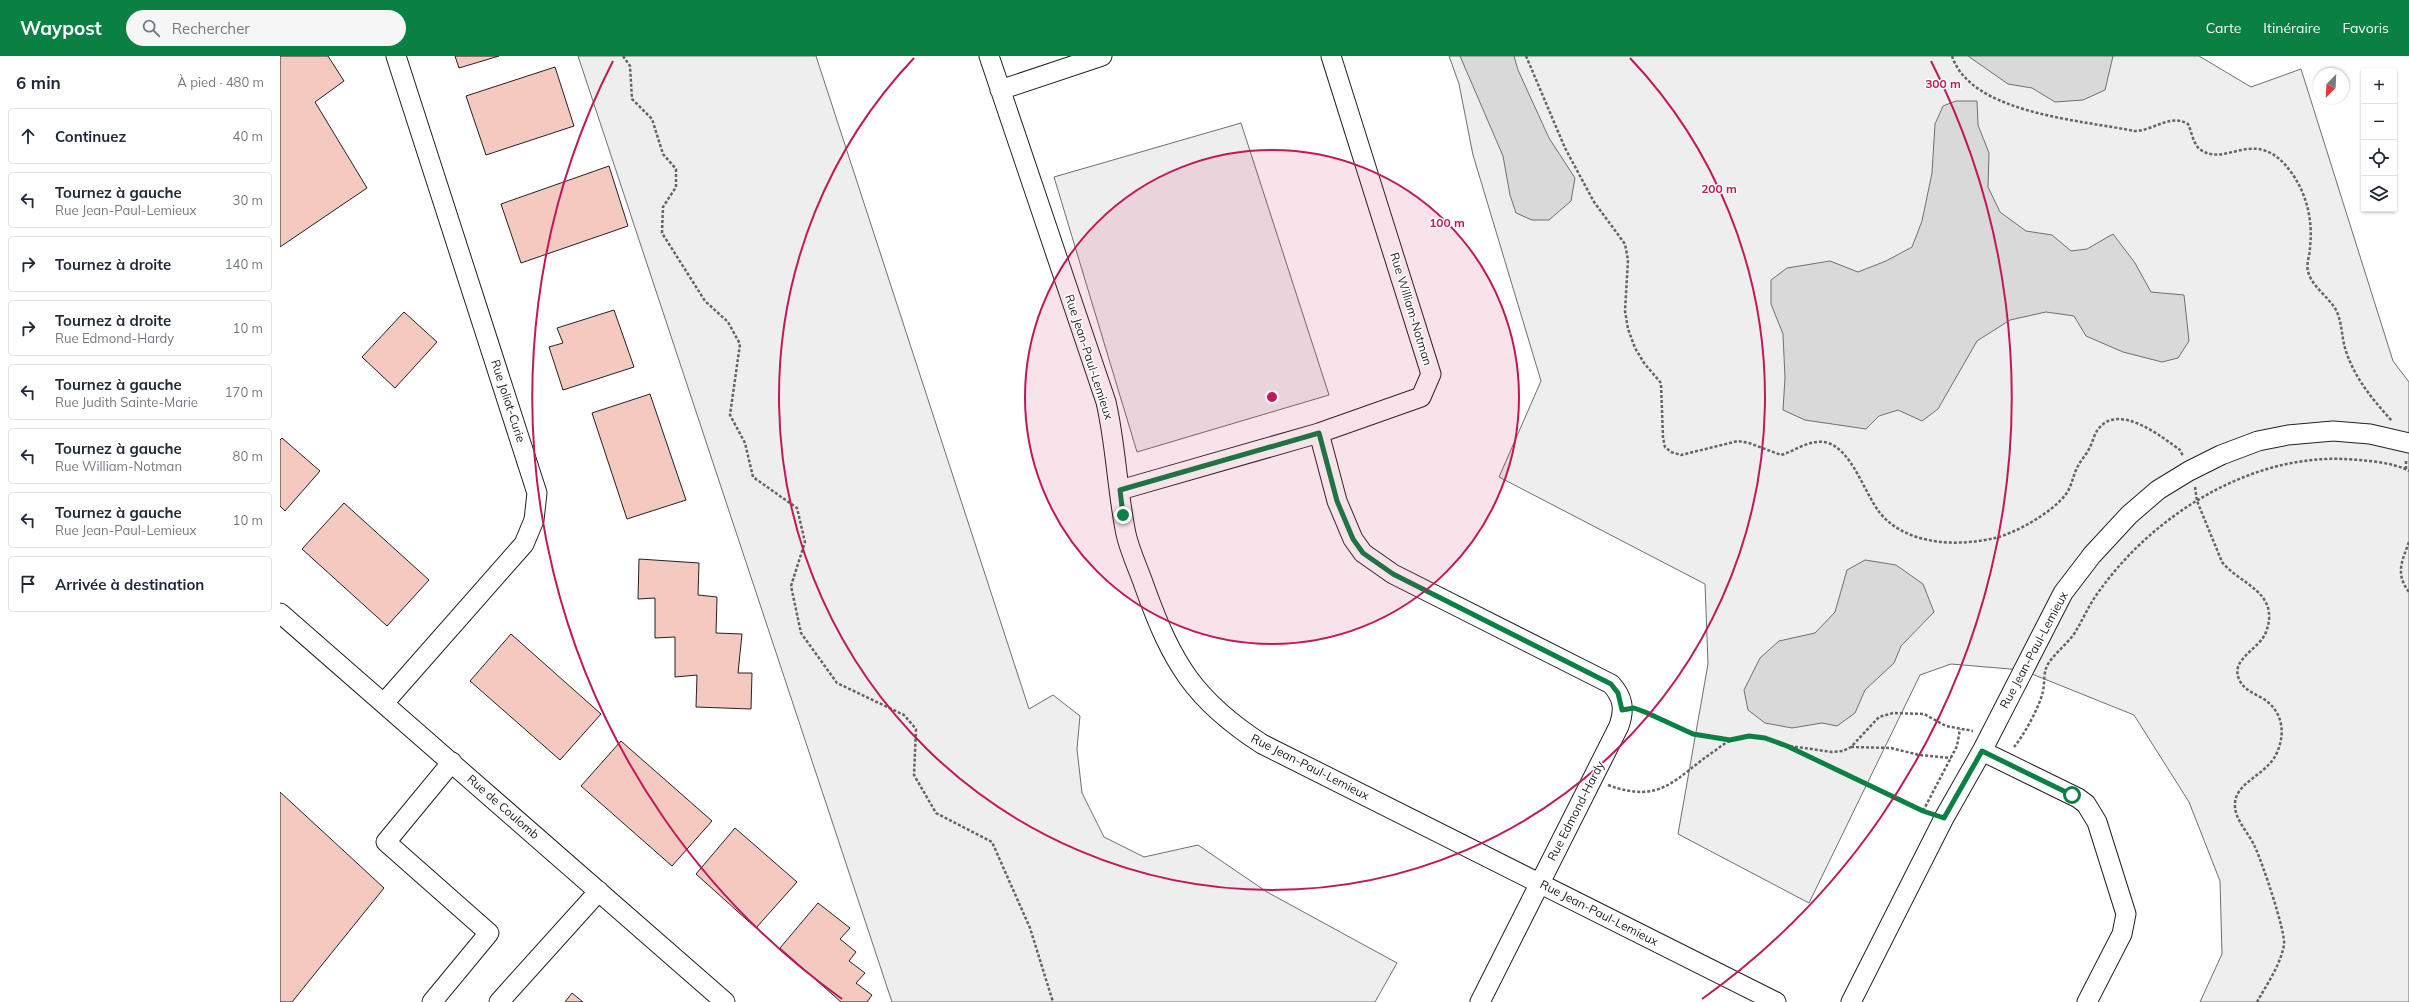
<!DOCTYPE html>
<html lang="fr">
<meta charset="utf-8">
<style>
body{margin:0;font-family:Mulish,sans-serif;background:#f6f6f7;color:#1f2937}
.controls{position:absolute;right:12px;top:12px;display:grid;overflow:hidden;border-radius:4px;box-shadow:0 1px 3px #0004}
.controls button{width:36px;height:36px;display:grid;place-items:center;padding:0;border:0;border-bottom:1px solid #e0e1e3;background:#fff;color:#1f2937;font:20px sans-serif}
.compass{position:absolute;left:2033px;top:12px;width:36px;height:36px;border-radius:50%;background:#fff;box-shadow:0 1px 3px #0004;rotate:204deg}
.stop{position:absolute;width:12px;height:12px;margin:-9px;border:3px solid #0b8043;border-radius:50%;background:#fff}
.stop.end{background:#0b8043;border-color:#fff;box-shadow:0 1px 4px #0008}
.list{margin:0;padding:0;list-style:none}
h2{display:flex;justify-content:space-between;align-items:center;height:52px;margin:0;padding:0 16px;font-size:17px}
h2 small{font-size:13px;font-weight:400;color:#747a83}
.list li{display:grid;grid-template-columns:26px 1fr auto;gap:12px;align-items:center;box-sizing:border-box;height:56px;margin:0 8px 8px;padding:0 8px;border:1px solid #e0e1e3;border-radius:4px}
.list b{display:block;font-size:15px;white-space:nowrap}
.list p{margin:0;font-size:13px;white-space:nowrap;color:#747a83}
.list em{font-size:13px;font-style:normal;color:#747a83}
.icon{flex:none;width:22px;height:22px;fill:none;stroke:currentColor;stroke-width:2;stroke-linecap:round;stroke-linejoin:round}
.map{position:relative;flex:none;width:2129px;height:946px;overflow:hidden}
header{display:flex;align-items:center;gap:24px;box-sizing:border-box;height:56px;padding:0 20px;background:#0b8043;color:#fff}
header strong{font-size:19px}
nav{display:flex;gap:22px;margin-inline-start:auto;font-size:14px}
.search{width:280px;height:36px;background:#f6f6f7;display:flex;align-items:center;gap:10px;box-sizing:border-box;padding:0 14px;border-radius:22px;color:#747a83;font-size:15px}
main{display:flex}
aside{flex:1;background:#fff}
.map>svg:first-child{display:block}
.green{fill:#eee;stroke:#6f6f6f}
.water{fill:#d9d9d9;stroke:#6f6f6f}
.building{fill:#f3c9c0;stroke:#222}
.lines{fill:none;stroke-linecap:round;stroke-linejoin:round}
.minor-casing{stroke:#222;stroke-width:21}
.path{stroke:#646464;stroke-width:2.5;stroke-dasharray:3 2;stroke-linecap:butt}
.minor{stroke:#fff;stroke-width:19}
.route{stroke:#0b8043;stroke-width:5}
.ring{fill:none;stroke:#c2185b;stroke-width:2}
.labels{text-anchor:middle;stroke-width:3;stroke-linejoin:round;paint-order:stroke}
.street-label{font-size:12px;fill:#222;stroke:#fff}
.centre{fill:#c2185b;stroke:#fff;stroke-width:2}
.ring-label{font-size:12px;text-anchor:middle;font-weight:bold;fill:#c2185b;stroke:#fff;stroke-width:3;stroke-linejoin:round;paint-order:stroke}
</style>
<header>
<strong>Waypost</strong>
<div class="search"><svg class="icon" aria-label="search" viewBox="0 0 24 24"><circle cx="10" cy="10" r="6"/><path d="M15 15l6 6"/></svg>Rechercher</div>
<nav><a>Carte</a><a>Itinéraire</a><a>Favoris</a></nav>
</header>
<main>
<aside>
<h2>6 min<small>À pied · 480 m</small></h2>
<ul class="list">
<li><svg class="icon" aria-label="ahead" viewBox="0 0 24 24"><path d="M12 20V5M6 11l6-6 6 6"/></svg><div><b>Continuez</b></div><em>40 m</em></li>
<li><svg class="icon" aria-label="left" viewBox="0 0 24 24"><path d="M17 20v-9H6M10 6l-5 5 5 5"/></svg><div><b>Tournez à gauche</b><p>Rue Jean-Paul-Lemieux</p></div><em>30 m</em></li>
<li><svg class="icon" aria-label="right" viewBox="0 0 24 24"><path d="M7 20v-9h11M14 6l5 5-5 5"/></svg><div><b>Tournez à droite</b></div><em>140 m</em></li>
<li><svg class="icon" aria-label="right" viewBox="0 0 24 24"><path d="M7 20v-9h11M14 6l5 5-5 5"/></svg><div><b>Tournez à droite</b><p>Rue Edmond-Hardy</p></div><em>10 m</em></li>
<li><svg class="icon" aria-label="left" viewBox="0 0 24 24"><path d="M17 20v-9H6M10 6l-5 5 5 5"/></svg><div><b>Tournez à gauche</b><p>Rue Judith Sainte-Marie</p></div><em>170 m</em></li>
<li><svg class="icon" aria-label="left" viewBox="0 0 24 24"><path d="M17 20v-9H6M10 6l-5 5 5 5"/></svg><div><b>Tournez à gauche</b><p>Rue William-Notman</p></div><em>80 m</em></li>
<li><svg class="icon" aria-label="left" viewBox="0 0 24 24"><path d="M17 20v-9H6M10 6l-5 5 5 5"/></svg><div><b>Tournez à gauche</b><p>Rue Jean-Paul-Lemieux</p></div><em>10 m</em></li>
<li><svg class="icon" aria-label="arrive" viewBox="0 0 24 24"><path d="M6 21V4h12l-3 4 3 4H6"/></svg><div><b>Arrivée à destination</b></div></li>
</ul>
</aside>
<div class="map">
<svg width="2129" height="946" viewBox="0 0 2129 946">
<rect width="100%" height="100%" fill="#fff"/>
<path class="green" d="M298,0H536L749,653L773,639L800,660L797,693L802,737L824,781L864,801L918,789L987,836L1117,907L1095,946H612Z
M1169,0H1919L1971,31L2021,13L2113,305L2129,326V946H1920L1942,898L1940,825L1909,746L1854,659L1742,614L1671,608L1640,619L1529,847L1398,778L1428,608L1425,528L1219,421L1261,325L1193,99L1179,28Z
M961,67L1049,339L857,396L774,121Z"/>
<path class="water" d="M1180,0H1234L1238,14L1269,82L1295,122L1291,145L1269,164H1252L1236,157L1230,139L1223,100Z
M1688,0H1833L1825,34L1803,44L1775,46L1752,32L1728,28Z
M1676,45H1697L1698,69L1709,97L1708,131L1720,156L1746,175L1772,179L1791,195L1807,193L1833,178L1855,207L1871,236L1904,239L1909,285L1898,302L1882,306L1843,296L1806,280L1794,260L1766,256L1730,264L1697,285L1658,353L1642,365L1618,354L1599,360L1586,373L1525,364L1503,354L1505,322L1503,278L1491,248V224L1507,212L1550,205L1578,216L1606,205L1632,191L1642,165L1652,117L1655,68L1663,50Z
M1585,504L1616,509L1643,528L1654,556L1621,590L1614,607L1585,634L1575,657L1557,670L1542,667L1512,672L1485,667L1468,654L1464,634L1480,602L1499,585L1535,577L1555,556L1567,514Z"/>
<path class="building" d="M0,0H48L64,25L35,46L87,132L0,191Z
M175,0H219L179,12Z
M275,11L294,70L206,99L186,40Z
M329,110L348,170L241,207L221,148Z
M334,254L354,311L283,334L269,291L283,287L277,272Z
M124,256L157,286L115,332L82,301Z
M370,338L406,444L347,463L312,357Z
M2,382L40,415L5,455L0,450V384Z
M64,447L149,524L107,570L22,493Z
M359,503L419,507L418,539L437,541L436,577L462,578L458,617H472L471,653L416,651L417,619L395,621V581L375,582V542L358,543Z
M231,578L321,658L280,704L190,625Z
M341,685L432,765L392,810L301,730Z
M0,736L104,832L12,946H0Z
M455,772L517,826L476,872L416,818Z
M538,847L570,872L560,883L576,896L569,905L585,917L576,927L592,939L587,946H561L500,892Z
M292,937L303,946H285Z"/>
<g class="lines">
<defs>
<path id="minor" d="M709,0L826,346C836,389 837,434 846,478C850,496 859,514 865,532C892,607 914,644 982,688L1496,946
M720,34L822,0
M1039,377L1057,445L1073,483L1083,497L1113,518L1331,628C1343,641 1345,653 1339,670L1200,946
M840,434L1039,377L1141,341L1151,318L1051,0
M0,557L445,946
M104,647L244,488L254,464L257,437L116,0
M1702,695L1798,742L1806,748L1817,766L1846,858L1842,878L1807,946
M152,946L209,877L106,786L172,706
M219,946L319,835
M1571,946L1664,762L1702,695L1783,537L1812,499L1849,459L1878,434L1909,415L1941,399L1978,385L2008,379L2053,375L2090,378L2129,387"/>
</defs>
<use href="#minor" class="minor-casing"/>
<path class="path" d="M343,0L350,10L352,43L372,63L383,98L396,113V131L383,151L382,177L425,245L448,266L460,288L450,359L465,387L473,421L517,452L525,486L511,530L521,577L557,627L624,659L636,673L634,719L656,757L712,786L750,872L773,946
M1246,0L1285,92L1314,146L1345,188L1348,204L1345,255L1348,273L1355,292L1364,307L1381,327L1383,382L1385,391L1391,396L1401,399L1458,385L1469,387L1501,399C1515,395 1528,384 1544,386C1571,390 1584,437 1600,457C1626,489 1677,491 1715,482C1736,477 1773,456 1786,438C1792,430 1793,419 1798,410C1801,404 1806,399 1809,393C1813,386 1814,377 1820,371C1841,348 1882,381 1900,394L1903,400
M1672,0C1691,58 1802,64 1854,75C1874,75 1890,57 1908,68C1912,76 1913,89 1921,94C1947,112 1976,68 2011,116C2027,138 2033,165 2030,191C2030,199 2026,208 2028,215C2031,230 2049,241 2056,254C2063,268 2061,283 2067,298C2076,324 2094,345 2112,365
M2126,413V404
M1915,431L1917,445L1942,506C1959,528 2001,536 1986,576C1980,593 1950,603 1959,623C1963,633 1973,637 1982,642C2001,653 2006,674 1998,694C1989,720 1953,725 1955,751C1956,765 1970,779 1975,791C1982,806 2006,876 2004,889C2000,910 1987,928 1977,946
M2129,486C2122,505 2115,518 2129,536
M1358,654L1413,678L1450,684
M1510,690L1552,696L1563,695L1571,691L1599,661L1613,657L1644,658L1666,670L1693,675
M1571,691L1611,692L1639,699L1671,702
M1734,691C1744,679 1760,650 1763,635C1765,625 1763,617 1768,608C1775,597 1786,589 1794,578C1803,564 1809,548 1820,534C1874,459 1969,399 2064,403C2081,404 2114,406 2129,415
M1328,729C1383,749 1394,722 1436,694C1446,686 1456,680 1469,680C1482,680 1495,686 1507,690L1649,757
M1643,755L1677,690L1680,673"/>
<use href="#minor" class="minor"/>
</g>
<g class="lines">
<path class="route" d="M843,459L840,434L1039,377L1057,445L1073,483L1083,497L1113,518L1331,628L1338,637L1342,654L1354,652L1365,656L1413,678L1450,684L1469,680L1485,682L1507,690L1643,755L1664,762L1702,695L1792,739"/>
</g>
<circle cx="992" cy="341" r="247" fill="#c2185b" fill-opacity=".12"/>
<g class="ring">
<circle cx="992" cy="341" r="247"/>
<path d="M1350 2A493 493 0 1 1 634 2"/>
<path d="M562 943A740 740 0 0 1 333 5M1651 5A740 740 0 0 1 1422 943"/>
</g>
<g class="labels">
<g class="street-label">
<text transform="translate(1131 253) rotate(73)" y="4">Rue William-Notman</text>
<text transform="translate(809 301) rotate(72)" y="4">Rue Jean-Paul-Lemieux</text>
<text transform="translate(228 345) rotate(72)" y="4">Rue Joliot-Curie</text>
<text transform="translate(1754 594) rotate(-62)" y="4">Rue Jean-Paul-Lemieux</text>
<text transform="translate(1030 711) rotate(27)" y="4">Rue Jean-Paul-Lemieux</text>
<text transform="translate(223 751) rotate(41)" y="4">Rue de Coulomb</text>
<text transform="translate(1296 755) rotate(-63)" y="4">Rue Edmond-Hardy</text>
<text transform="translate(1319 857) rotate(27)" y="4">Rue Jean-Paul-Lemieux</text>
</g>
</g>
<circle cx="992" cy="341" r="6" class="centre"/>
<g class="ring-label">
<text x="1663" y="32">300 m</text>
<text x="1439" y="137">200 m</text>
<text x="1167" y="171">100 m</text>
</g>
</svg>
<div class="controls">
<button>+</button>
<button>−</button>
<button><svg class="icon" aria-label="locate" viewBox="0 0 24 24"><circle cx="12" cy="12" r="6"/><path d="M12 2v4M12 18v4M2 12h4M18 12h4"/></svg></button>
<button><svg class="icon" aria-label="layers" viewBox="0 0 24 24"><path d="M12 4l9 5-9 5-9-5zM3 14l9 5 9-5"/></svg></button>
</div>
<svg class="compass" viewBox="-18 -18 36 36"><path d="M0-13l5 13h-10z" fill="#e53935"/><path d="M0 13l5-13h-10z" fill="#747a83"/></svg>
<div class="stop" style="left:1792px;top:739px"></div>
<div class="stop end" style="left:843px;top:459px"></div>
</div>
</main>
